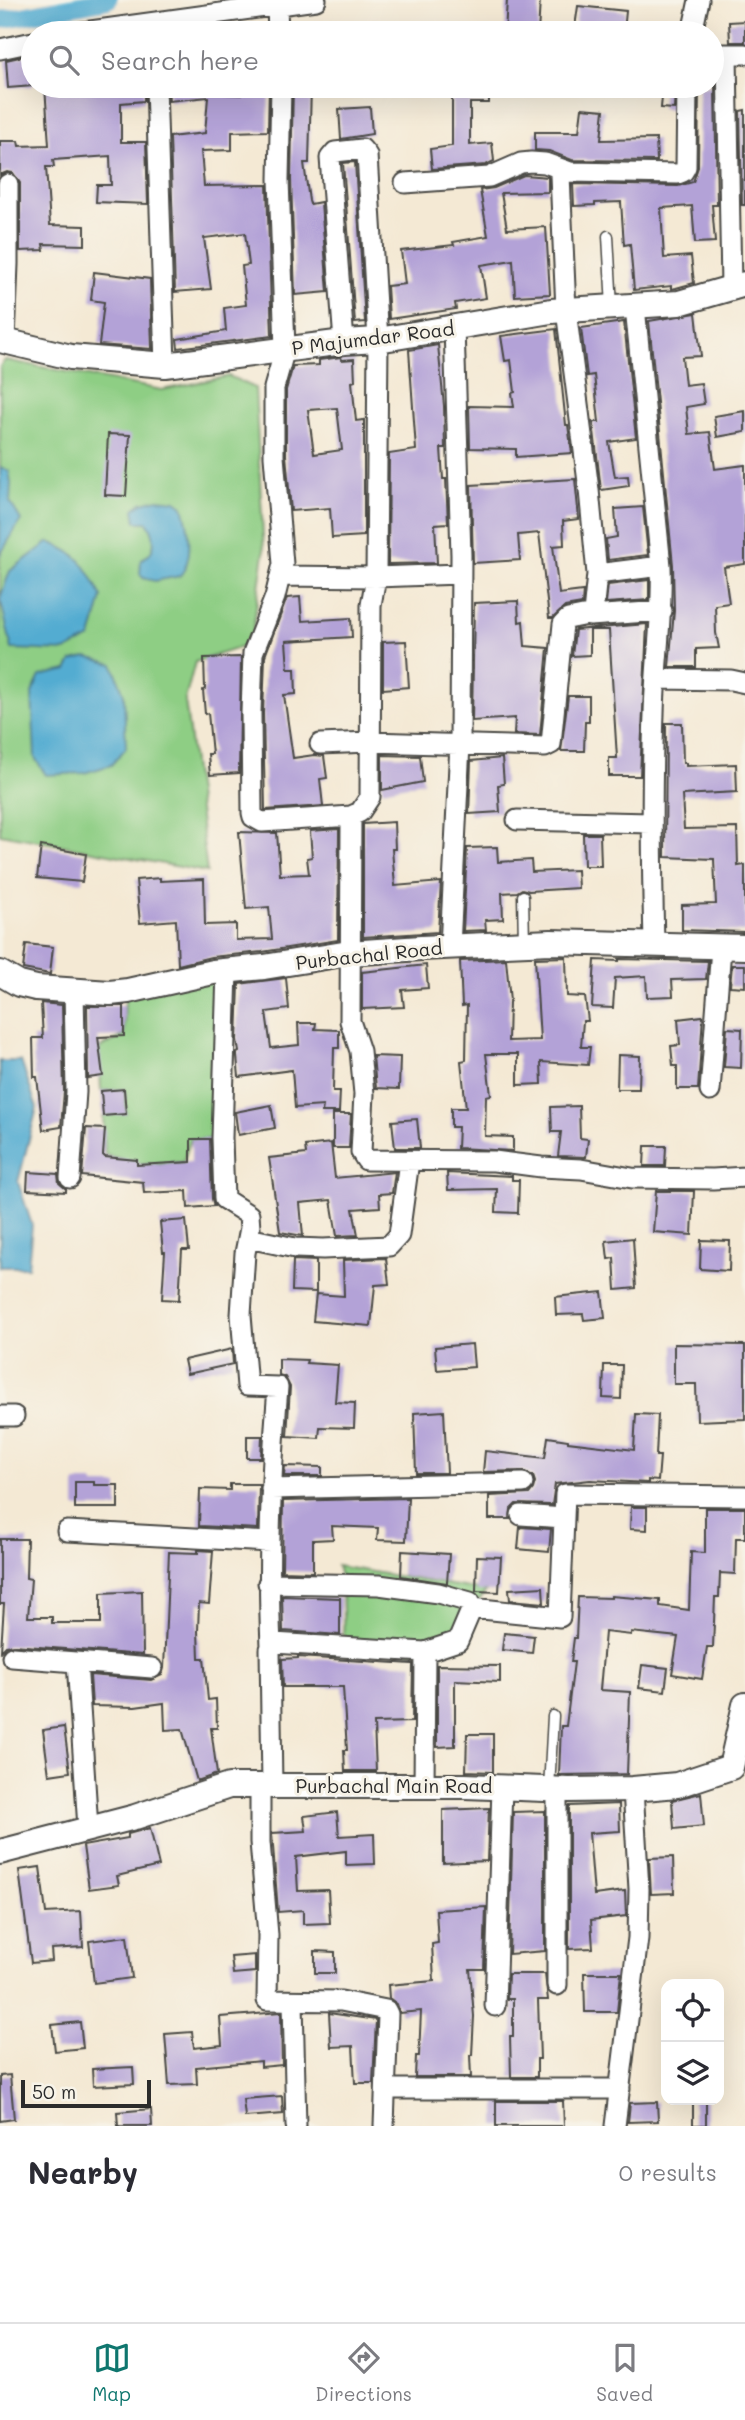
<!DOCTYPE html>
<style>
body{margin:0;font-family:Mali,sans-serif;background:#f2f2f3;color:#2b2b33}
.controls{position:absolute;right:21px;bottom:21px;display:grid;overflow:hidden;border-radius:14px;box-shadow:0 7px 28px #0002}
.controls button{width:63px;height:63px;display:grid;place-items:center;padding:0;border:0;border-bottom:2px solid #e1e1e2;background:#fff;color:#2b2b33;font:35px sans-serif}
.scale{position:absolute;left:21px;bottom:18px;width:130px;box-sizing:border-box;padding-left:7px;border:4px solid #2b2b2b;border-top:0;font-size:19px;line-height:24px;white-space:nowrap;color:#2b2b2b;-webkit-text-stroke:5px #f7f3e8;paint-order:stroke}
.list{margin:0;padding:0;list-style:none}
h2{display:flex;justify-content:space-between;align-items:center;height:91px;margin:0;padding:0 28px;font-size:30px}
h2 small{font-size:23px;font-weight:400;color:#7c7c81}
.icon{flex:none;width:38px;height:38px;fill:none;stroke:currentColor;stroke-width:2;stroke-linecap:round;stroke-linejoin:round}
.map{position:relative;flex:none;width:745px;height:2126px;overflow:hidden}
.search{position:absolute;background:#fff;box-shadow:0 7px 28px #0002;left:21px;right:21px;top:21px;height:77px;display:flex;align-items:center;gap:18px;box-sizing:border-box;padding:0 24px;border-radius:38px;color:#7c7c81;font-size:26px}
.sheet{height:196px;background:#fff}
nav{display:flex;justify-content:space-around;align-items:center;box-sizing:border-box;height:98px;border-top:2px solid #e1e1e2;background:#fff;font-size:19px;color:#7c7c81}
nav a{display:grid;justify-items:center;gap:4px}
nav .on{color:#0f766e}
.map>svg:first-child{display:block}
.green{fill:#8ece84;stroke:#5c7c58;stroke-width:2}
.water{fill:#53acd1;stroke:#3f6c7e;stroke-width:2}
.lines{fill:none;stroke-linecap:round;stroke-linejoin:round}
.canal{stroke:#53acd1;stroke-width:18}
.building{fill:#b3a2d7;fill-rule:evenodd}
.service-casing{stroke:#494844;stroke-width:13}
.minor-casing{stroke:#494844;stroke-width:23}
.tertiary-casing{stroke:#494844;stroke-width:28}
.service{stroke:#fff;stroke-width:10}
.minor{stroke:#fff;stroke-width:19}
.tertiary{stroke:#fff;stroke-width:24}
.labels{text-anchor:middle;stroke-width:6;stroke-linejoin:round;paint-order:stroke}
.street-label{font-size:19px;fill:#2b2b2b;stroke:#f7f3e8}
</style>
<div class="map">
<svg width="745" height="2126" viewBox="0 0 745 2126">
<rect width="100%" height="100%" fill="#f7f3e8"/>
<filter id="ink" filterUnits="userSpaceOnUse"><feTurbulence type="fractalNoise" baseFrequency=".0143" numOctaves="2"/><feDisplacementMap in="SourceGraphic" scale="14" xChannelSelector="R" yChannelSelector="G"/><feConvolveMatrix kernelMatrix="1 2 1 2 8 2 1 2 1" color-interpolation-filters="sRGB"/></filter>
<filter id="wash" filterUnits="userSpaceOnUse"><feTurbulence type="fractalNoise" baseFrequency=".00686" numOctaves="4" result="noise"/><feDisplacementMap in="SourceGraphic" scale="28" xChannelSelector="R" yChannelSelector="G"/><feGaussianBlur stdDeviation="1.57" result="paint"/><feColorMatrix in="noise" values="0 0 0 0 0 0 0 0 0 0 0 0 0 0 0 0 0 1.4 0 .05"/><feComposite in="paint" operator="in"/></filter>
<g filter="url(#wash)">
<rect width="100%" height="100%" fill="#f4e9d4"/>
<path class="green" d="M5,360L162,390L229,376L255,388L264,553L251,644L195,662L185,700L207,872L0,834V367Z
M227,970L216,1139H191L183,1162L143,1164L105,1155L103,1116L126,1113L124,1089L101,1091L99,1048L124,1036L125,993Z
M337,1566L486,1591L441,1654L344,1647L342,1584Z"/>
<path class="water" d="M0,467L9,471L11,483L10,502L21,520L0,555Z
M158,499L176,501L183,506C189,528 195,557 180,576L155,581L143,578L140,574L141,561C143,558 148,556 150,553C157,544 153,529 147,522H136L134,509L142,503Z
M49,542C83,555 86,567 102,597L91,638L65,651L12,649L0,598L10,571Z
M87,657L113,664L124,695L126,748L111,765L84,773L46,775L35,758L32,693L40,676L67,670L72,661Z
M0,1061H21L37,1108L18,1182L32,1225L28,1267H0Z"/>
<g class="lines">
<path class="canal" d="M0,20L108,0"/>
</g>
<g id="blocks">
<path class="building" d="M507,0H540L538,33H505Z
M578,6L626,11L624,32L575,27Z
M745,21V42H730L729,22Z
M33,54V86L8,88L6,60Z
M45,86H144V101L121,103V142H146L148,204L96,202L97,185H111L110,156L53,160L54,167H46L50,225L85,226V245L43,244L44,250L20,251V183L13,173L7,172L0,175V141H18L19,146L49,145Z
M183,86H224V94L241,95V86H269L268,131L232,132V150L201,151L204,186L267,185L272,336L178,348L177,339L226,331L224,308L246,305L242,266L249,265L245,233L204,238L211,289L175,292L170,137L205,133L208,97L169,101L168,87Z
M293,86H311L309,163H304L309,201L310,204L321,202L328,292L295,295L291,179Z
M663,86H675L674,109L661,108Z
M699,86H715L717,205H712L715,242L695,243L692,206L661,208L664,258L691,256L694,283L676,288L671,289V286L634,290L630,244L624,245L621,202L595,203V205L574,206L573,184L678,186L693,182L698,167Z
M452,88H489V103H470V145L492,143L494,161L486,165L432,169L430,149L452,146Z
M370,107L372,134L341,139L339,109Z
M582,108L604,110L601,140L656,139L657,161L572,160L549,151L535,150V132H579Z
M745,110V205H742L740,111Z
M355,162L365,322L355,323L343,163Z
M524,175L548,177V192L501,193L507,229L546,227L550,294L515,296L513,260L481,265L486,298L455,303L456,309L389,319L387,286L405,284L401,251L454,245L453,242L488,236L480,190L494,188Z
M94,272L150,279L152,349L99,345L104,302L91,300Z
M696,313L701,356L682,357L685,385L701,383L704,404L686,407L689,434L710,432L715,469L745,465V564L724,567L729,603L715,605L716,633L719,648L696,649V667H669L674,611L673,565L649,321Z
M624,322L636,438L609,442L615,477L628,476L629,486L601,490L593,422H599L594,375L587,376L581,328Z
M556,329L566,425H568L572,453L516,457V449L470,448L469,406L514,407L512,393L515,392L511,360L505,361L501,336Z
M438,345L444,406L445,448H441L443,479H446L448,523L435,524L437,563L388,564L389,454L416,450L409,350Z
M341,357L342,360L354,359L355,381L352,382L356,421L364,420V536L332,538L330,508L291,511L286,455V390L293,366L319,365V360ZM337,408L342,450L314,454L308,410Z
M745,411V432L717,437L714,416Z
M108,434L130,435L126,496L105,495Z
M575,479L579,519L563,521L564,545L553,546L559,594L583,591L582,604L565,607L553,618H549L539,533L518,535L520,560L473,563L471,485Z
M643,507L648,555L608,560L606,539L617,537L615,509Z
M649,580V600L606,603L608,585Z
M300,597L302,621L351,618L352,637L286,641L288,669H295L296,694L284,695L293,758L314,755L324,756L327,778L320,779L323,806L265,810L263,713L265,656L287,598Z
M518,601L519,622L523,621L525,646L548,648L540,735L514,734L515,718L472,721L474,603Z
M647,624L640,776H609V758H617L609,630H590V655L572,656L575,630Z
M406,641L409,687L383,689V642Z
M241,657L239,773L210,775L208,754H212L208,713L205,714L203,690L205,689L204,658Z
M568,696H589V722H585L584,751H561Z
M666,723H682L683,763H686V766L736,764L737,792L682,795L684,829L737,828L738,866L745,865V932L682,930V905L716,904L714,859L665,857Z
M382,755L420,756L423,782L382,790Z
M502,758L504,784L498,785L500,812L469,814L471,761Z
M394,822L395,849H392L395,886L441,882L438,932L363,937V824Z
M339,829L338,940L262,952L211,957L178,965L176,920L140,923L136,880L160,878V881L204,879L205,925L236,924V940L272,939L269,907L246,909L239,832L277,833L280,875L309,874L307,858L312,857L310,831Z
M583,834H600L601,866H584Z
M41,846L86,854L82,882L37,878Z
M497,847L498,862L531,860L532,872L577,870L578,888L529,891L522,889L517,892L502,893L503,919L485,920L486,930L463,931L467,848Z
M26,944L53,947L50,974L23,969Z
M566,957L567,996L585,997L588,1021H583L581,1047H590L588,1065L541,1062L542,1084L518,1085V1054H486L491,1095L486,1096L485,1136L513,1137V1151L457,1148L458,1127H451V1108H466L461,1061L466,1060L467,1005L462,1006L460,961L506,959L510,1001L509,1002L508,1041L540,1040L535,958Z
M619,959L708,961L706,979L672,980L673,996L647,997L646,976L615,978L613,1008L592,1007L595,960L619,961Z
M426,965L428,988L402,990L404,1007L362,1009V972Z
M732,965H745V987L730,986Z
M286,978L289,1009L266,1012L271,1048L299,1045L298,1023H316L315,1029L339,1030V1048H334L333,1091H340L339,1112H322L323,1106L295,1108L292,1070L239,1077L237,1056V1053L239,1052L237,1040L239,984Z
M41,1003L62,1005L64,1092L61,1127L43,1130L37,1077H34L33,1038H43Z
M87,1006H124V1036L98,1037L103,1076L88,1078Z
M703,1016L698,1089H677V1066H673L671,1046L680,1045L678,1019Z
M727,1028L742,1029L741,1068L724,1067Z
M618,1055L640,1056L639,1089H617Z
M373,1056L400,1057L399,1089L376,1088Z
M124,1089L126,1114L103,1116L101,1091Z
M271,1105L275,1128L238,1135L235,1112Z
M579,1106L580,1138L588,1139L586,1157L558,1156L561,1132H552L551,1107Z
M333,1114H351L349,1148H333Z
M417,1119L420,1148H395L392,1121Z
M86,1128L105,1129L103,1155L105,1157L137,1160V1165L191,1162V1139H210L212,1199L214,1206L188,1208L187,1191L144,1193L143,1182L82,1176Z
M331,1143L335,1178L395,1172L392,1193L379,1194L380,1207L353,1209L358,1235L337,1236L331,1200L300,1203L303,1236L280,1232L269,1158L306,1154L305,1146Z
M645,1146H666L665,1166H644Z
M28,1172L58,1174L59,1183L66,1189V1192L27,1190Z
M447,1173L512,1176V1180H519L518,1213L496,1212L497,1189L448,1190Z
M656,1191H694L692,1235L653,1232Z
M186,1220L189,1250H182L179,1300L162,1299L165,1252H163L160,1222Z
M633,1238L636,1288L616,1290L614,1258L608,1259L606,1241Z
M701,1240L730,1241L729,1271L700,1269Z
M386,1258L389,1284L375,1285L371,1326L313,1321L316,1294L344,1296L343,1260Z
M293,1260L316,1261V1292L292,1291Z
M602,1292L605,1318L584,1320L583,1314L556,1315L555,1297Z
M472,1344L474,1367L437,1370L435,1347Z
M674,1344L745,1345V1419L697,1421L696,1384H674Z
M232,1349L233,1364L187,1374L184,1360Z
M279,1359L307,1360L306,1363L338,1365L335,1402L355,1403L354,1428L320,1427L319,1438L287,1436L290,1387L285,1377L279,1375Z
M604,1365H622L621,1399L603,1398Z
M444,1411L447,1473H416L414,1413Z
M636,1414L658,1415L656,1456H660L658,1481L648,1480V1483L590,1480L555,1484L552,1505L516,1504L511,1509L510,1519H489V1496L529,1494L533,1489L535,1482L533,1476L523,1471L483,1472L485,1451L545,1458L548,1437L568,1440V1442L634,1450Z
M247,1436H262L261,1458H247Z
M285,1466L322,1467V1476H284Z
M75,1482H94V1485H118V1508H75Z
M230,1484H259L258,1529L199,1526L200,1489L230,1490Z
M408,1498L406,1541L377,1540L378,1528L332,1526L333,1539L313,1540V1572L282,1571L283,1501Z
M631,1507H647V1530L630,1529Z
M705,1508H745V1538H736L735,1574L720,1573L719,1597H715L713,1647H707L702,1679L672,1674L678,1637L631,1632V1635L605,1632L600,1690L630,1692L627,1774L559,1775L561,1726H566L574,1662H571L574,1638H576L578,1597L611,1598V1596L660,1600V1606L689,1610L691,1552L705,1553Z
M520,1527L551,1529L549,1552L518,1549Z
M0,1539H27L26,1578L31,1579L28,1617H52V1623H101V1593L142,1591L143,1655L13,1645L6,1646L1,1651L4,1604H0Z
M198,1550L213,1551L209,1604L199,1603L198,1631L199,1658H204L208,1700L216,1699L217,1728H211L217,1774L197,1781L182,1729L165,1730L164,1703L135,1707L92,1706L90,1675L151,1680L162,1675L164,1668L169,1552L198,1553Z
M402,1551L449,1554L447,1583L401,1576Z
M477,1556L501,1557L499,1592L476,1591Z
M543,1587L544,1603L510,1600L509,1589Z
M282,1596L340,1598V1635L283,1631Z
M504,1633L534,1636L532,1653L502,1650Z
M298,1657L413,1664L412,1722L374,1723L376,1771H345L344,1750H347L343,1687H283L282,1659L298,1658Z
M437,1665L500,1666V1682L455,1680V1746L437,1747Z
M642,1665L668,1668L665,1691L639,1688Z
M64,1727L70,1772L49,1775L43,1730Z
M467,1734H493V1772L466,1771Z
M701,1793L704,1826L674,1829L672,1800Z
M619,1804L620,1831L589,1833L594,1895L625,1891L626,1916L591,1920L593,1948L569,1949V1806Z
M489,1808L487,1861L443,1863V1810Z
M545,1811V1951L509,1954L513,1812Z
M337,1812L339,1836L374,1834L375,1864L346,1865V1851L296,1857L298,1891L328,1890L330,1923L303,1924V1910L278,1912L272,1833L306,1831L304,1816Z
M150,1828L159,1866L117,1876L119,1885L89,1889L83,1846L128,1838V1834Z
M673,1857L674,1893L651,1894L649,1858Z
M40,1867L46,1913L81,1911L83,1947L51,1949L52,1961L31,1963L19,1870Z
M486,1907L484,1969H470L474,2016L472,2055H470L471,2077H415L416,2056H419L421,2011L400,2013L397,2004L389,1998L388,1985L434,1981L432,1944L438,1943L436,1910Z
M127,1936L132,1978L94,1983L89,1941Z
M315,1951L335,1952V1973H315Z
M255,1955V1972L233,1974L231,1957Z
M584,1973H621L617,2012H585Z
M508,1974H545L548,2000H538L540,2059H537V2077H511L510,2036H513V1999H507Z
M281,2012L282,2065L261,2067V2061L196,2067L197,2084L169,2085L165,2034L192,2032L194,2048L222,2045L220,2017Z
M329,2013L376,2020L373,2083H355L353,2046L331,2047Z
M80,2022L83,2048L55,2051L52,2025Z
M133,2067L134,2084L93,2086L92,2069Z
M10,2075L14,2119L0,2121V2076Z
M282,2096L283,2114L245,2117L243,2099Z
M693,2100H706V2125H693Z
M496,2101H563L564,2126H496Z
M657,2102L658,2121L628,2122L630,2103Z
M151,2109L152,2126H118L117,2112Z"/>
</g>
</g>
<g filter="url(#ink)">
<use href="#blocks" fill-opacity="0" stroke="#494844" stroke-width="2"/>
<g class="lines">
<defs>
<path id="service" d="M608,236L612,307
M523,896L524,942
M549,1789L553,1716"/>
<path id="minor" d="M277,7L278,33
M76,33L316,0
M692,33L699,0
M0,49L33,42
M712,54H745
M727,55L731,288
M156,86L165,365
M281,86L279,179L285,349L274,388V456L283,564L275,597L253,653L251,713L252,813L253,817L262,822L351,816L360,812L370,797L371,605L376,577L378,340L367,155L362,149L335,152L330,158L344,342
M405,183L489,177L521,163L531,162L545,163L570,172
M635,307L661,566C663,616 655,665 654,714C651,791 652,867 654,943
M5,341L8,264V184
M597,574L661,566
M281,576L376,577L460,574
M590,616L662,611
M657,679L731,680L745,683
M320,744L370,742L545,747L551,744L563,624L568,619L593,614L597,574L589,490L566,310L560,175L570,172L678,174L683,172L686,167L687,86
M351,816L350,1021L360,1051L364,1094L361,1152L366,1160L494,1161L541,1167L581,1169L632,1178L713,1179L745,1177
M517,820L651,823
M450,947L460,744L461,555L454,327
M227,970L222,1138L224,1199L249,1215L250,1228L245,1253L241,1315L247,1386L278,1387C271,1473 267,1559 271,1646
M710,1091L721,948
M70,1178L76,1092L74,990
M248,1238L295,1248L323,1249L389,1246L399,1235L409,1161
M0,1416H14
M271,1489L523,1483
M521,1515L564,1518
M67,1531L270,1542
M268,1583L379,1585L438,1593L470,1602L472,1608
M12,1657L152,1668
M77,1662L88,1828
M260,1785V1842L268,1935L267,2000L341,2001L386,2010L388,2014L384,2126
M272,1786L270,1649L273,1643L425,1652L458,1641L472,1608L560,1617L565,1494L745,1496
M424,1788L425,1652
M557,1985V1790
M293,2001L296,2126
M495,2006L502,1787
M386,2089H620
M615,2126L638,1938L639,1889L633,1789"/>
<path id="tertiary" d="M0,340L71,357L165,365L344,342L378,340L551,311L679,303L745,284
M0,973L19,984L36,988L110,993L128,991L213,972L264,967L349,953L421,948L551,942L745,947
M0,1852L135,1817L229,1786H465L569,1790L633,1789L677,1785L731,1767L745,1705"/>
</defs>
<use href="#service" class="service-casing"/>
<use href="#minor" class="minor-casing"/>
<use href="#tertiary" class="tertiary-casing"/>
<use href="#service" class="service"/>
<use href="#minor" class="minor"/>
<use href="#tertiary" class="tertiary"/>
</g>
</g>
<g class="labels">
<g class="street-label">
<text transform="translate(373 338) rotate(-7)" y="7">P Majumdar Road</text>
<text transform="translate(369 955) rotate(-6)" y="7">Purbachal Road</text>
<text x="394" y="1793">Purbachal Main Road</text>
</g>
</g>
</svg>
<div class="controls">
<button><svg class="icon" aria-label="locate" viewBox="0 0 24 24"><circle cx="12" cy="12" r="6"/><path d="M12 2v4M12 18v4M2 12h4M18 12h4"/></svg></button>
<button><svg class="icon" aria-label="layers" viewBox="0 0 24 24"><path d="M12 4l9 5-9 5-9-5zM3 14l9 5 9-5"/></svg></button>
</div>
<div class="scale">50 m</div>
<div class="search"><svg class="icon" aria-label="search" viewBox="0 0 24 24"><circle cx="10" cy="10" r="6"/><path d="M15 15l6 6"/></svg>Search here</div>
</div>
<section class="sheet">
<h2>Nearby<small>0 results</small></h2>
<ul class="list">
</ul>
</section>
<nav>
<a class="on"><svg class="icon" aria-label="map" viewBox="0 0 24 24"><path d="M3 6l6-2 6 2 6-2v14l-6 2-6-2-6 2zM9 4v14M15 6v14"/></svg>Map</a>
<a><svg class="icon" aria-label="directions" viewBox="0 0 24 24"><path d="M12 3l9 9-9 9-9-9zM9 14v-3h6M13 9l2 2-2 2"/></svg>Directions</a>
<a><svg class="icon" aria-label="saved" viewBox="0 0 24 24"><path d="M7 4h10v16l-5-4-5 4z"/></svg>Saved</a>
</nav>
